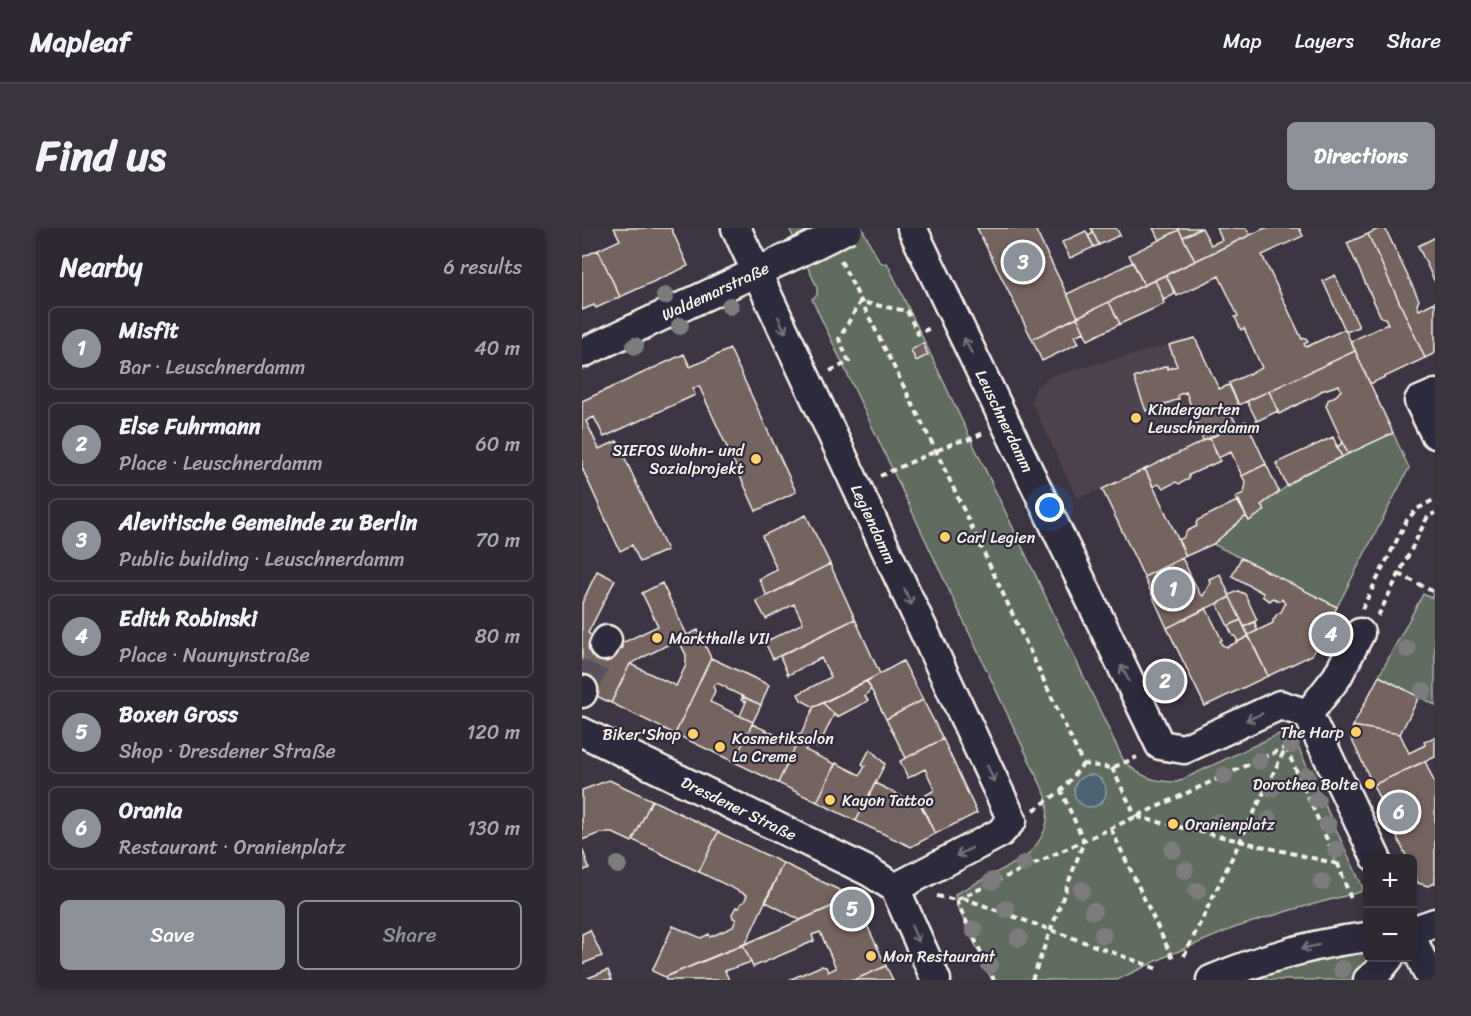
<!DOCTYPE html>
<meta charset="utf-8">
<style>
body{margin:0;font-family:Sriracha,sans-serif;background:#3a343f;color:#f1f3f6}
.controls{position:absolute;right:18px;bottom:18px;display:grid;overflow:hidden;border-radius:9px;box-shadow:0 3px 9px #0003}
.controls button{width:54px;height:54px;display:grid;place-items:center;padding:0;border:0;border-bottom:2px solid #49444e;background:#2e2833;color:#f1f3f6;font:30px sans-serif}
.you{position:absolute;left:468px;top:280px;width:21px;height:21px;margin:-15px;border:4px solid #fff;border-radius:50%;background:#1a73e8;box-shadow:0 0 0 9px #1a73e833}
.badge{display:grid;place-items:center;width:39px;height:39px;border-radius:50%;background:#8c9099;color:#fff;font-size:20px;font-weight:700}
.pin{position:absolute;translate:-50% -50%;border:3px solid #fff;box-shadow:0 2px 6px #0006}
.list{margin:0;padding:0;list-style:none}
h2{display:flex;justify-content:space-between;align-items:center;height:78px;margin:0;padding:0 24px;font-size:26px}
h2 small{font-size:20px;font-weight:400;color:#a7a6ac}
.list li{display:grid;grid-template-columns:39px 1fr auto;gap:18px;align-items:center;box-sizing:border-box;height:84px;margin:0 12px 12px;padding:0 12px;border:2px solid #49444e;border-radius:9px}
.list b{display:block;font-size:22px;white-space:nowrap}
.list p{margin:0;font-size:20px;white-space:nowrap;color:#a7a6ac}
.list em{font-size:20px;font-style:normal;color:#a7a6ac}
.actions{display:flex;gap:12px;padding:18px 24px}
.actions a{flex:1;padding:14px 0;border:2px solid #8c9099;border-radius:9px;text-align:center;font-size:21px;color:#8c9099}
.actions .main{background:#8c9099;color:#fff}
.map{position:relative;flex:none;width:853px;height:752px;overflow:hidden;border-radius:9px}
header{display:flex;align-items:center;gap:36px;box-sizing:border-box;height:84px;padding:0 30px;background:#2e2833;border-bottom:2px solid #49444e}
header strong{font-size:28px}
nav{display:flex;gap:33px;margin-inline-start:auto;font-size:21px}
.intro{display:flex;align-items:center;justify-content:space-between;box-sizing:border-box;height:144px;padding:0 36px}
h1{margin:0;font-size:42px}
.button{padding:15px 27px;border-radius:9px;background:#8c9099;color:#fff;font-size:21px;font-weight:700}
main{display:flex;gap:36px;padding:0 36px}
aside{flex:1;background:#2e2833;border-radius:9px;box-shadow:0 3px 9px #0003}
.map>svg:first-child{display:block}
.built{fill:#4e434d}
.green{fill:#616c61;stroke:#aaaea4;stroke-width:1.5}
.water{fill:#4a6373;stroke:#8e9ca2;stroke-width:1.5}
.building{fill:#746361;stroke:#f4f1e8;stroke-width:1.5}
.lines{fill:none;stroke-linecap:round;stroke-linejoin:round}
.minor-tunnel{stroke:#58515d;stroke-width:28;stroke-dasharray:28 14;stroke-linecap:butt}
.minor-casing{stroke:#f4f1e8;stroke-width:33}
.path{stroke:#f4f1e8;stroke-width:4;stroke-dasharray:6 4.5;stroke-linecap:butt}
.minor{stroke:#2f2a3d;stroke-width:28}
.minor-bridge-casing{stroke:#f4f1e8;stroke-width:33;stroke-linecap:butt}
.minor-bridge{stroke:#2f2a3d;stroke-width:28}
.tree{fill:#7d7b7d}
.oneway{stroke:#747079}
.poi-dot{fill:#ffd166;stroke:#2f2a3d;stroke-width:2}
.labels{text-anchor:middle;stroke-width:4.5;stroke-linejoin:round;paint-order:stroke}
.street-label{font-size:16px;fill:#f4f1e8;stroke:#2f2a3d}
.poi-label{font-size:16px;fill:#f4f1e8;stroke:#2f2a3d;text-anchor:start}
</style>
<header>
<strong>Mapleaf</strong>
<nav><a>Map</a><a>Layers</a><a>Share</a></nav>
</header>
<div class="intro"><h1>Find us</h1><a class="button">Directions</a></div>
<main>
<aside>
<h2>Nearby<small>6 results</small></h2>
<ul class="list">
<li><span class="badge">1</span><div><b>Misfit</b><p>Bar · Leuschnerdamm</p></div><em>40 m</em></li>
<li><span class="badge">2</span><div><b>Else Fuhrmann</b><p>Place · Leuschnerdamm</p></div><em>60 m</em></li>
<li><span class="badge">3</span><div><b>Alevitische Gemeinde zu Berlin</b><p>Public building · Leuschnerdamm</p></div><em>70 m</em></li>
<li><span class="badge">4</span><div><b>Edith Robinski</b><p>Place · Naunynstraße</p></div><em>80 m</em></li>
<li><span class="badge">5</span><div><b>Boxen Gross</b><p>Shop · Dresdener Straße</p></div><em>120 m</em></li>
<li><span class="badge">6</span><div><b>Orania</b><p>Restaurant · Oranienplatz</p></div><em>130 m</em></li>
</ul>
<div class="actions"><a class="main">Save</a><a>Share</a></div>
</aside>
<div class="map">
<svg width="853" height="752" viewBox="0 0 853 752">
<rect width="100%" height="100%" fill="#3d3544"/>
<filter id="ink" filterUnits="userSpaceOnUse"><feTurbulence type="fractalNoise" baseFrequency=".0167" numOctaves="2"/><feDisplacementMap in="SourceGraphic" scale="12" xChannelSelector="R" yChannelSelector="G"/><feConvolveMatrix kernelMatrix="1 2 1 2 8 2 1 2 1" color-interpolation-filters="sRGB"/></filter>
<g filter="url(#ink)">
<path class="built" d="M613,110L637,160L647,157L657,177L648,182L655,197L520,261L495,270L449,173L454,159L469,148Z"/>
<path class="green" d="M207,0H280L297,33L302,36L305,35L541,531C556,549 573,554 595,554L699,505L712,510L781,660L778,664L709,682L652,700L585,728L535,752H410L374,676L373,666L444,629C463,609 469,595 464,568L230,71L235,67V59Z
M811,205L827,240L755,379L631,316L664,288L667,293L682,283L679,277L722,246Z
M853,361V477L797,448L841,366L849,370Z
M785,719L786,730H793L771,752H647Z"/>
<path class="water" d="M492 563a16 16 0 1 1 32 0a16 16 0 1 1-32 0Z"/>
<path class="building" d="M32,0H89L106,38L38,69L16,22L38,12Z
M395,0H459L454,3L496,89L450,111Z
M509,0H534L538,7L517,17Z
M571,0H596L597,2L577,12Z
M596,0H619L601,9Z
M620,0L629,17L640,12L635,0H664L668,7L613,33L601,9Z
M683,0H717L721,8L680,27L720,111L724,110L726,114L722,116L724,119L763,101L773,123L657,177L647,155L680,140L662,100L659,102L653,89L656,88L637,48L595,68L584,47Z
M798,0H803L837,72L835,77L837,82L853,74V125L843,130L786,6Z
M597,2L613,33L562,57L547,27Z
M504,3L512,19L488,30L480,14Z
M511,5L517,17L512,19L506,8Z
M786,6L843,130L788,156L769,113L806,96L803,90L799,89L765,15Z
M852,10L853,11V54L836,18Z
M16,22L38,69L14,80L12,77L0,82V29Z
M551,34L562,57L496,89L485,66Z
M584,47L593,66L582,72L573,52Z
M753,47L777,99L764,104L741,53Z
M573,52L582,72H581L582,76L538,96L527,74Z
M527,74L538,96L506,112L495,89Z
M495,89L502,104L493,108L497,115L460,133L450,111Z
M613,110L637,161L647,157L657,178L647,182L655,197L621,213L604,164L596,167L597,171L564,183L552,150L585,138L586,141L595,138L587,117Z
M341,115L346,127L334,133L329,122Z
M148,121L214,264L174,283L117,158L111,161L113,167L22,209L12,189L4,193L17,221L35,213L85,322L58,334L50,317L38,323L0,240V173L102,126L108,139Z
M773,123L811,205L766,226L744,178L746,172L755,167L759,162L757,157L739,163L735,167L697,186L687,163Z
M687,163L696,183L675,193L665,173Z
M664,193L684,236L660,248L649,224L636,230L628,210Z
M751,209L760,229L722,246L705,258L694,235Z
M628,210L638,233L607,247V251L597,256L594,254L582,260L576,256L571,259L563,241Z
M761,214L766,226L760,229L754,217L757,218Z
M684,236L697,264L679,277L683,282L667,293L653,269L662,265L664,255L660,248Z
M563,241L604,328L562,349L520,261Z
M657,272L664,288L631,316L604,328L596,312L601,310L605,303L615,298L614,295L616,292Z
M224,287L248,336L185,368L177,351L195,342L180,308Z
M600,330L618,366L621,368L628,355L627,351L638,346L648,369L585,400L562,349Z
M659,330L755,379L730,427L686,448L666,407L691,395V392L695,386L699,384L703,376L700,371L697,373L691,370L688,373L681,369V365L650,348Z
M248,336L273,391L191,431L183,414L221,395L212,376L184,391L174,373Z
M15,343L33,352L6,405L33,423L41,420L38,416L76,398L60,365L80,355L105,407L48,436L29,475L0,461V375Z
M656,363L663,366L675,392L662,399L647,367Z
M648,369L659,392L646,398L635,376Z
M624,380L640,412L638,413L640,417L645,419L667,408L686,448L623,478L585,400Z
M273,391L298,446L232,479L219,472L216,466L249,449L239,430L206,447L198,428Z
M659,392L667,408L656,414L653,408H651L646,398Z
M673,394L675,403L666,407L662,399Z
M116,402L129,430L93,506L29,475L48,436L94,458L104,437V427L96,411Z
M129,430L187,457L179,477L145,461L144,459L135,455L131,458L133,463L128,474L171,494L152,534L93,506Z
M321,433L341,472L304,491L285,453Z
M797,448L837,469L818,506L771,498Z
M285,453L289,461L283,468L286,473L255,489L241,475Z
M161,469L179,477L171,494L158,488L164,474L159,472Z
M341,472L361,511L324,530L304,491Z
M241,475L252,486L236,520L227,516L223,522L253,536L235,574L196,555L232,479Z
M170,496L203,511L206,505L215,509L216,506L219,507L196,555L152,534Z
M771,498L818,506L827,525L843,517L842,514L853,509V529L791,557L769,510Z
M361,511L395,585L353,606L337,571L351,563L352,560L343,541L326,550L318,533Z
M288,521L303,536L274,593L235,574L254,535L278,547L283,538L280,536Z
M843,533L853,556V655L846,658L836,655L830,643V630H825L791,557Z
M27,552L70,572L50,614L31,605H18L0,612V562Z
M293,555L329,573L335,570L353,606L329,619L274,593Z
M70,572L136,604L117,644L51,612Z
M136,604L201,635L164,715L83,749L70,743L91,698L119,710L127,706L128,709L151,699L154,691L151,690L150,686L154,679L157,680L159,675L162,674L165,667L117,644Z
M0,620L7,640L0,643Z
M201,635L272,669L218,692L184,674Z
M272,669L304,738L272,752H207L239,738L244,739L246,744L254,740L238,704L230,707L232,713L171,739L161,717Z
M8,702L20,728L0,736V706Z
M161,717L169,734L143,743L147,752H84L83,749Z
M304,738L311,752H272Z
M26,742L30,752H7L6,750Z"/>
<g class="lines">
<path class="minor-tunnel" d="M1,462L22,418"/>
<defs>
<path id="minor" d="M154,0L430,592L418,605L313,660
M330,0L578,517L602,521L698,477L726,486L794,630
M0,125L218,24
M853,166L837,173L853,206
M22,418L25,412
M0,465L1,462
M726,486L755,449L778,405
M0,504L288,644L313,660
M313,660L354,752
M830,703L853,695
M830,710L849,752
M629,752C679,731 731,715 786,709
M786,752L794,746L807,730"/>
</defs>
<use href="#minor" class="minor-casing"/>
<path class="path" d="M259,33L354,223L501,536
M248,143L267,134L257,111L278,74L325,83L336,106L350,99
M298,248L374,214L389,211L401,205
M817,346L852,364
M780,381L825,292L835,281L853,271
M796,388L846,288L853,285
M704,520L756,636L770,674
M501,536L530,540L555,529
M530,540L554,589
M452,582L479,563L501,536
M555,589L756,636
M529,601L592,733
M355,668L374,672L704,519
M381,670L576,741
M374,672L412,752
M602,728L708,511
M450,752L502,613L479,563"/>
<use href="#minor" class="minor"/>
<defs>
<path id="minor-bridge" d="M218,24L266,0"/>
</defs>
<use href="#minor-bridge" class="minor-bridge-casing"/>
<use href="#minor-bridge" class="minor-bridge"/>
</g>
<g class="tree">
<circle cx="83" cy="68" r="9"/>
<circle cx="148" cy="78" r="9"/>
<circle cx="98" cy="98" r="9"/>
<circle cx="53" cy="118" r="9"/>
<circle cx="825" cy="421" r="9"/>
<circle cx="841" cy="463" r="9"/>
<circle cx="709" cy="517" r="9"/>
<circle cx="677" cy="533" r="9"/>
<circle cx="642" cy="548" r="9"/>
<circle cx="725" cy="548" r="9"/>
<circle cx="690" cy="560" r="9"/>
<circle cx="735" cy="572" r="9"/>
<circle cx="687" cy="592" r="9"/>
<circle cx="635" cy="594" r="9"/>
<circle cx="746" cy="597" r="9"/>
<circle cx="591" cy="622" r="9"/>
<circle cx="754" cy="622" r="9"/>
<circle cx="442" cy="636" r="9"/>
<circle cx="36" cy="637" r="9"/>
<circle cx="603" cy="642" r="9"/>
<circle cx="410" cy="653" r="9"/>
<circle cx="740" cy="654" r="9"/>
<circle cx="500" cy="662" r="9"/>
<circle cx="615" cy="663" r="9"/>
<circle cx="424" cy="681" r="9"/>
<circle cx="511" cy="683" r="9"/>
<circle cx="392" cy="702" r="9"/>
<circle cx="521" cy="707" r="9"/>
<circle cx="437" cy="710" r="9"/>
<circle cx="408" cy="737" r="9"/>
<circle cx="760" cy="741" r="9"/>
</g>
<defs><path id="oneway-shaft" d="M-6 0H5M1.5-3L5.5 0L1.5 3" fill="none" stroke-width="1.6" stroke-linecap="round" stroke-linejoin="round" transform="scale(1.5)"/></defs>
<g class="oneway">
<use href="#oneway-shaft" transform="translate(200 97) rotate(65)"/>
<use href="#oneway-shaft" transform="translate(386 118) rotate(-116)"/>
<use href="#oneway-shaft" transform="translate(326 369) rotate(65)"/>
<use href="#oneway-shaft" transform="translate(543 445) rotate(-116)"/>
<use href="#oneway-shaft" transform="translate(672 489) rotate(156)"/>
<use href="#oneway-shaft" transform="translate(409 546) rotate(65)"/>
<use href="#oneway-shaft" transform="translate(382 624) rotate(153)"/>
<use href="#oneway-shaft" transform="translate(333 706) rotate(66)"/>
<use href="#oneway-shaft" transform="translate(728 719) rotate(167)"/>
</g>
</g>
<g class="poi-dot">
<circle cx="554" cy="190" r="6"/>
<circle cx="174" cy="231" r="6"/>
<circle cx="363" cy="309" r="6"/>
<circle cx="75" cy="410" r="6"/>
<circle cx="774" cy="504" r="6"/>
<circle cx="111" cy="506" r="6"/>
<circle cx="138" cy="519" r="6"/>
<circle cx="788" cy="556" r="6"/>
<circle cx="248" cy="572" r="6"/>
<circle cx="591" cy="596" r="6"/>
<circle cx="289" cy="728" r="6"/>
</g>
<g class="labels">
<g class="street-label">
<text transform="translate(133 63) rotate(-25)" y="6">Waldemarstraße</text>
<text transform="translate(423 193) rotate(64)" y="6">Leuschnerdamm</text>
<text transform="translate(292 296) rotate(65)" y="6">Legiendamm</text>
<text transform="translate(157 580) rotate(26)" y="6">Dresdener Straße</text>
</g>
<g class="poi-label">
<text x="566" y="187">Kindergarten<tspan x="566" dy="18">Leuschnerdamm</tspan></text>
<text x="162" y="228" text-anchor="end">SIEFOS Wohn- und<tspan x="162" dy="18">Sozialprojekt</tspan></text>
<text x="375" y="315">Carl Legien</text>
<text x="87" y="416">Markthalle VII</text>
<text x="762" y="510" text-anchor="end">The Harp</text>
<text x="99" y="512" text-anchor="end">Biker'Shop</text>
<text x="150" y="516">Kosmetiksalon<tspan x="150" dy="18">La Creme</tspan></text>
<text x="776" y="562" text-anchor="end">Dorothea Bolte</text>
<text x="260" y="578">Kayon Tattoo</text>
<text x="603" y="602">Oranienplatz</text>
<text x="301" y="734">Mon Restaurant</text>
</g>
</g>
</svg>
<div class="controls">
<button>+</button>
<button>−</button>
</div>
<div class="you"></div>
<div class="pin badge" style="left:591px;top:361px">1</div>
<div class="pin badge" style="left:583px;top:453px">2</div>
<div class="pin badge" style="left:441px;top:34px">3</div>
<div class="pin badge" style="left:749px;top:406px">4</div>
<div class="pin badge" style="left:270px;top:681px">5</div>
<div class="pin badge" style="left:817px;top:584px">6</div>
</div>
</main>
